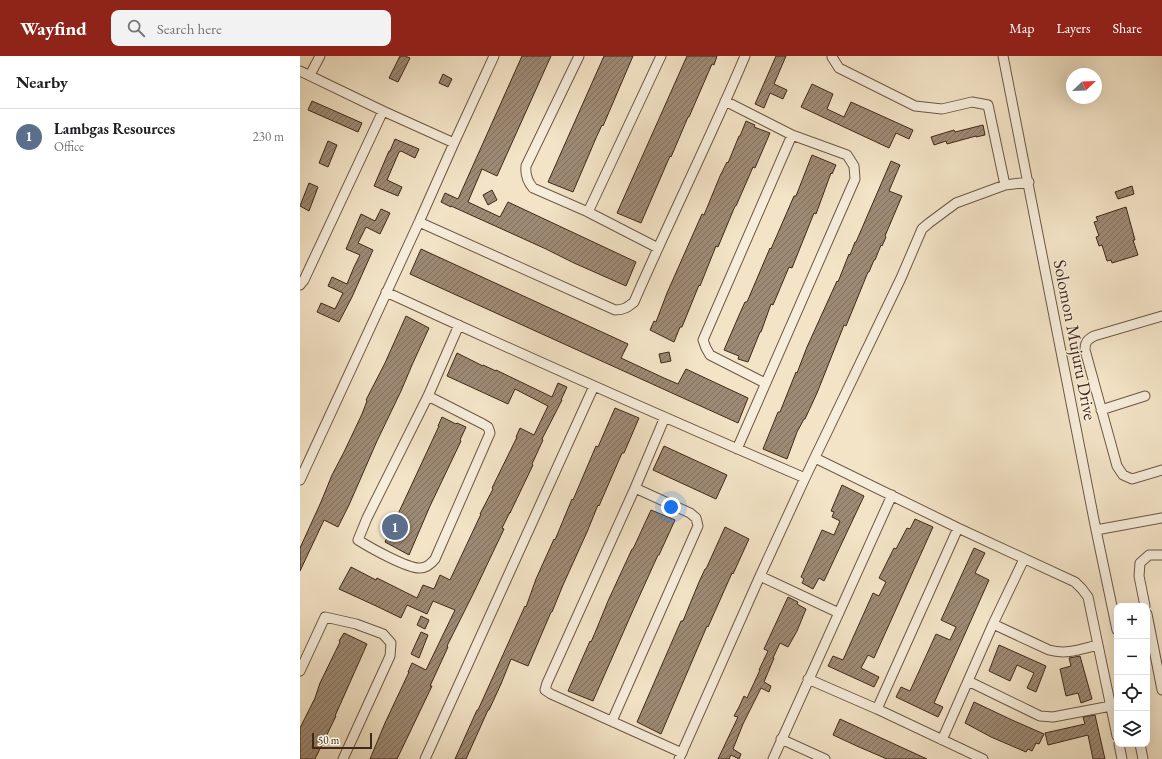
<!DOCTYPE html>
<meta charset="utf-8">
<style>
body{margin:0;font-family:"EB Garamond",serif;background:#f2f2f2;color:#202124}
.controls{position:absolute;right:12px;bottom:12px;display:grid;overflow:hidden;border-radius:8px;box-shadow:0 4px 16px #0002}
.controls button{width:36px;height:36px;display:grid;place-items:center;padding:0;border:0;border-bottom:1px solid #e0e0e0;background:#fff;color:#202124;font:20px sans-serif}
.compass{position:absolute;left:766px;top:12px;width:36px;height:36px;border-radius:50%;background:#fff;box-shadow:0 4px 16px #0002;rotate:67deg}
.scale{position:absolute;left:12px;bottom:10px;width:60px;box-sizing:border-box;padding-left:4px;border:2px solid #40281b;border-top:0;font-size:11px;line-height:14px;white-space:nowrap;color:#40281b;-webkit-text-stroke:3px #f7eddb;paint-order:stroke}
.you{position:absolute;left:371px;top:451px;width:14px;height:14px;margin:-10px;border:3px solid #fff;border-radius:50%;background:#1a73e8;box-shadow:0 0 0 6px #1a73e833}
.badge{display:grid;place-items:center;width:26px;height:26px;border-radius:50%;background:#8f2418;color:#fff;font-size:13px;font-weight:700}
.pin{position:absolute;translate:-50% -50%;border:2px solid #fff;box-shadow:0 1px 4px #0006}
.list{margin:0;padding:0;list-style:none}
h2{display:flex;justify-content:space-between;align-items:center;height:52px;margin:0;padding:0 16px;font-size:17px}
h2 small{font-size:13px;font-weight:400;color:#757577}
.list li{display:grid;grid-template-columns:26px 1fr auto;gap:12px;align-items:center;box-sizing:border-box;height:56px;padding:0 16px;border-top:1px solid #e0e0e0}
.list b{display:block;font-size:15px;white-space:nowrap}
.list p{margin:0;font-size:13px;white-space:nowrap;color:#757577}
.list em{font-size:13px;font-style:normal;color:#757577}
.icon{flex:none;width:22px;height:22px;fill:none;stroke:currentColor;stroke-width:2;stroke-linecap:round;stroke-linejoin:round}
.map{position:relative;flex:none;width:862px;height:703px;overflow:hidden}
header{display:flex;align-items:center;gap:24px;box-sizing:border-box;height:56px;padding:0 20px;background:#8f2418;color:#fff}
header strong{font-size:19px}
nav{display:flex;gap:22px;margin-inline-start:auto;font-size:14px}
.search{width:280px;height:36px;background:#f2f2f2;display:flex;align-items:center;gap:10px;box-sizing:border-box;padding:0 14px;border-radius:8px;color:#757577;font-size:15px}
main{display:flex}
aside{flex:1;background:#fff}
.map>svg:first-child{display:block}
.building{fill:url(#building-hatch);stroke:#40281b}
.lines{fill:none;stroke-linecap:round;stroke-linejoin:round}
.minor-casing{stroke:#6d5746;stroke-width:11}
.minor{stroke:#f7eddb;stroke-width:9}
.labels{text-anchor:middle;stroke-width:3;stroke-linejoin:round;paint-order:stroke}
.street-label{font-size:18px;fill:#40281b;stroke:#f7eddb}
</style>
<header>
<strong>Wayfind</strong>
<div class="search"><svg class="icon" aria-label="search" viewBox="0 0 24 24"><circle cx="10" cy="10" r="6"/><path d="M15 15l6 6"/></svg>Search here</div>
<nav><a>Map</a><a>Layers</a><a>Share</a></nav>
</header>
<main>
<aside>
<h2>Nearby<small></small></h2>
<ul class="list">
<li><span class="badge" style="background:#5c6f8a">1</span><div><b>Lambgas Resources</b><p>Office</p></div><em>230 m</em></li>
</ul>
</aside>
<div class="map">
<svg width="862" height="703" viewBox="0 0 862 703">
<defs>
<pattern id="building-hatch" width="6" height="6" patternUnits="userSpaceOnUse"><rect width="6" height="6" fill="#9d8a74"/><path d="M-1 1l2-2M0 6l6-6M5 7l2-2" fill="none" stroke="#81715e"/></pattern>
</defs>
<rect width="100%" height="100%" fill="#f3e4c7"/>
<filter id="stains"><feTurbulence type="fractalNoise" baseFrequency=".005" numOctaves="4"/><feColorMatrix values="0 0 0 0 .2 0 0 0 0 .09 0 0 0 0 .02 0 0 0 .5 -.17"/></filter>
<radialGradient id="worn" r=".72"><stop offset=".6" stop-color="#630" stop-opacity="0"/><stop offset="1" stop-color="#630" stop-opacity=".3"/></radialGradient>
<path class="building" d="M100,0H105L110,2L98,26L89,22Z
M222,0H251L197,120L182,113L168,146L200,161L208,146L336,206L326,230L274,207L246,193L151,150V151L141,146L145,137L158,143Z
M304,0H333L303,70L302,69L296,82L273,136L248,126Z
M387,0H417L414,9L412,8L389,61H388L377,87L371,101L370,100L341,167L317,157Z
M476,0H486L474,28L487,34L483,43L470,37L464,52L455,48Z
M143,18L152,23L148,31L139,27Z
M512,28L533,38L527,53L544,61L551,46L613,74L609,83L596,77L589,92L501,51Z
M12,45L62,67L58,76L8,54Z
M446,65L455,69L454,71L470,77L455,112L453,111L436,150H435L418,191L416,190L400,230L399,229L382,271H380L374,286L350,274L354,265L356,266L367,237L402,158L404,159L420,120L427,106L428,107L439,80H440Z
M683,69L685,79L676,81V80L647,88L646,85L634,89L631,81L654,74L655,76Z
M95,83L119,93L115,102L101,95L99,96L87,124L102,131L98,140L74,130L89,95H90Z
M28,85L37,89L28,111L19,107Z
M512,99L536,109L532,118L531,117L516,158L514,157L492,212L489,211L473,249L471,248L461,276H460L448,306L438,303L439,300L424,294L440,257L445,246H447L470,192L471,193L494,140H496Z
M591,105L600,109L589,135L602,140L585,180L586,181L582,190L581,189L575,204H574L569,216H568L546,270L544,269L517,337L505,363H504L497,376L487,403L463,393L478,356H480L496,316L497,317L507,291L537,225L538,226L549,198L550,199L555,186H556Z
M9,127L18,131L9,155L0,150Z
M832,130L834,138L818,143L815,136Z
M192,134L197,144L188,149L183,139Z
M826,151L835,184H833L838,199L812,207L811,204L807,205L802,189L799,190L796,181L799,180L794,166L798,165L796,161Z
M81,153L90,157L80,178L66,171L58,187L73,194L52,241L39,266L17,256L21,247L35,253L43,237L28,230L32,221L47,228L54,211L60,199L46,193L61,158L75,165Z
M121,193L328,288L321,302L364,322L378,328L386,313L448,342L438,367L110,218Z
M106,260L129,272L112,309L101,335L77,385L49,449L38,471L24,464L0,515V492L21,446L32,419L44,396L62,358L67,345L66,344L85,307Z
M369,296L371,305L361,307L359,298Z
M157,297L183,310V309L196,315V314L252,341L258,327L267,331L261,344H262L242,383L243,384L232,408L233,409L210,457V456L202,472L204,473L174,536L147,590L148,591L130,630H132L97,703H70L85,667L109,616H108L112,607L126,614L155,554L133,545L127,558L107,549L101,562L74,549L39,533L51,511L76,524L77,522L117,542L123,529L134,533L140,519L150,524L181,458H180L193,433L192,432L217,381H216L220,372L234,379L248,350L215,333L208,348L147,320Z
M315,352L339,362L324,397H322L299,450L298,449L287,476L263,529L252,556H251L228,610L211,603L201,628L189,654H188L166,703H155L177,654H178L225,550L226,551L236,523L254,483L255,484L272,443L273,444L296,390L298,391Z
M142,361L156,368L157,367L166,371L160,384L161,385L130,450L109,499L85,486L139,370H138Z
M364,390L427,419L416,443L353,414Z
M542,429L564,440L524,525L519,522L513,533L502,527L504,523L501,521L522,474L534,479L540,465L532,461L534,456L531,455Z
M351,454L375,464L359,499H358L334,552L293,645L268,635L290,585L291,586L297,572L308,545L332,493H333Z
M615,463L633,471L574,602L568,599L561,612L579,621L574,631L528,610L533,600L543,604L573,537L579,540L586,526L579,522L594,492L596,493L607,472L610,473Z
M425,471L449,483L433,518L432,517L408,571L407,570L361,678L337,666L381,565H383L399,526L405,513H406Z
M674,492L685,497L675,517L689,524L634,647L643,651L638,661L596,641L601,631L610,635L636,578L650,584L656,571L641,564Z
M488,541L498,546L497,548L506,553L497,575L488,591L480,587L473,602H474L464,626L471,630L469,636L461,632L443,668L433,693L441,698L439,703L431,699L429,703H418L438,661L434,660L439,651L444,640L447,642L460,614H459L468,595L464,593Z
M121,560L129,564L125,573L117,569Z
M121,576L128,579L119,602L111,598Z
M44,577L67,588L35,660H36L15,703H0V672L15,642L20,627L40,586L39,585Z
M699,589L746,610L736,636L727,632L734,617L717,609L710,625L689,615Z
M780,600L792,643L781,647L778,637L766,640L760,613L771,610L769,602Z
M674,646L712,664L744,678L739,688L736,687L732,695L728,693L726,696L691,681L665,667Z
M795,659L805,703H793L788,679L748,689L745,677L785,668L783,661Z
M540,663L553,669L627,703H587L559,691L533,679Z"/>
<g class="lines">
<defs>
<path id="minor" d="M279,0L226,110C225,119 227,125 233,132L288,156
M532,0V1L539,12L615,50L642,53L672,46L688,49L705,129
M703,0L796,474L817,574
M0,15L83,55L154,87
M10,19L20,0
M425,45L492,79L547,99L554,110L555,123L437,393
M119,166L154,87L194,0
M358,192L288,156L361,0
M0,229L4,224L83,55
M86,236C225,300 365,362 505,422
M862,260L794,280C787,284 785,286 785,294L817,410L823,419L832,423L862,414
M465,327L410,299L406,292L403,284L492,79
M128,340L183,368L188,371L190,377L135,503C131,508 127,512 120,512C108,513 69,491 58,484L67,462L128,340L159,269
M801,354L845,340
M365,361L335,432L247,627L245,634L251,638L382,697
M515,402L658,472L775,526L782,533L788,541L817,680
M0,424L119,166L315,254C324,254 328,251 334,246C370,163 410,83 445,0
M796,474L862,462
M460,520L539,557
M845,550L839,520L840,507L849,499H862
M847,558L862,634
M693,568L749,594C767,599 781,593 798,589
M0,615L25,561L56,568L83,578L91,587L90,600L43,703
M508,623L577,653L683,703
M668,625L740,660L753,661L811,650
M577,653L658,472
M312,665L398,470L396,462L390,457L335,432
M481,683L525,703
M642,684L693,568L724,503
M819,688L822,703
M840,688L843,703
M125,703L294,330
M379,703L460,520L505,422L601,222L622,173L629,167L656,147L705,129L729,126
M473,703L592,439"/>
</defs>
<use href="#minor" class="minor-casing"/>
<use href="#minor" class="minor"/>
</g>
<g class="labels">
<g class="street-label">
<text transform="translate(775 284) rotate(79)" y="6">Solomon Mujuru Drive</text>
</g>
</g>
<rect width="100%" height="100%" filter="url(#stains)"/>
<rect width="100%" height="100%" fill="url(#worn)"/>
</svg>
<div class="controls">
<button>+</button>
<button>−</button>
<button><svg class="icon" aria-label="locate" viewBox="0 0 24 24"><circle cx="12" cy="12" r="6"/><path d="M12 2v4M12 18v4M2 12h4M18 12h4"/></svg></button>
<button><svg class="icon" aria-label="layers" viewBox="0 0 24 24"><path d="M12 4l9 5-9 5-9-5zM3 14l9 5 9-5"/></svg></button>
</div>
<svg class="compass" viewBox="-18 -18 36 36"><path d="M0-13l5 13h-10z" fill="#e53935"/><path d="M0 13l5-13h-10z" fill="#757577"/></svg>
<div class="scale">50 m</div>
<div class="you"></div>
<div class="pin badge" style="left:95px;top:471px;background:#5c6f8a">1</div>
</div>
</main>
